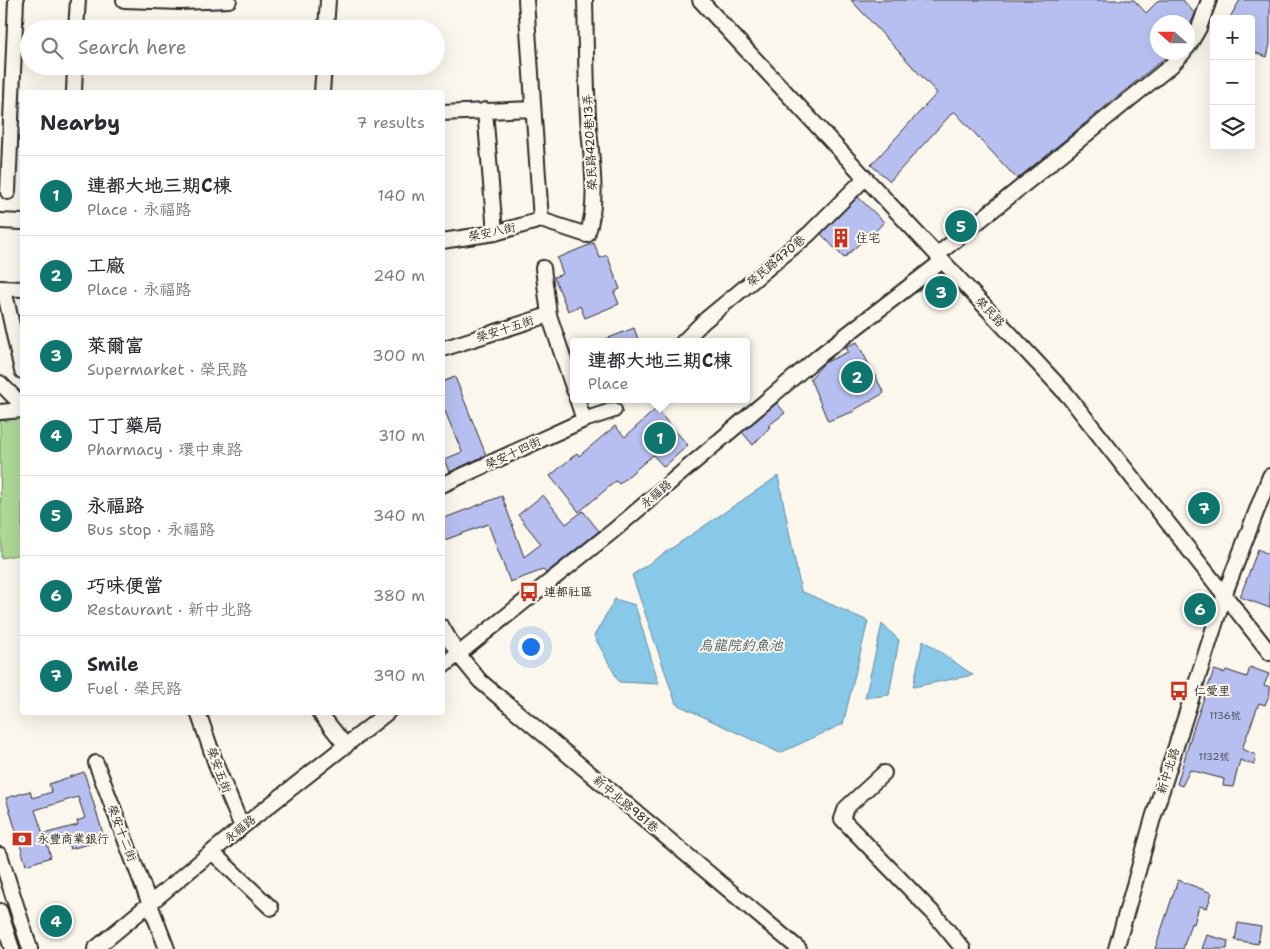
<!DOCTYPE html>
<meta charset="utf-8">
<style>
body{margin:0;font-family:"Shantell Sans","LXGW WenKai TC",sans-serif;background:#f2f2f3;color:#2b2b33}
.controls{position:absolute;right:15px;top:15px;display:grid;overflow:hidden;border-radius:5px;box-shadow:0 5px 20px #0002}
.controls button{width:45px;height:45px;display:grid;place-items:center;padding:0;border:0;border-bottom:1px solid #e1e1e2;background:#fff;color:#2b2b33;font:25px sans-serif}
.compass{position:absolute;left:1150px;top:15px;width:45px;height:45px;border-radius:50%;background:#fff;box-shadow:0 5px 20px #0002;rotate:291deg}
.you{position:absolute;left:530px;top:646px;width:18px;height:18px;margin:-12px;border:4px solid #fff;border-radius:50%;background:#1a73e8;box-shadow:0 0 0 8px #1a73e833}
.badge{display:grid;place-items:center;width:32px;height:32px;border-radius:50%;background:#0f766e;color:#fff;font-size:16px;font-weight:700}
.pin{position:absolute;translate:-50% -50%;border:2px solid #fff;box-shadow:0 1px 5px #0006}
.popup{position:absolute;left:570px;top:338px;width:180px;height:65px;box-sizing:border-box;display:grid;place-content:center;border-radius:5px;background:#fff;filter:drop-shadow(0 1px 4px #0005);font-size:16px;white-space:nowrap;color:#7c7c81}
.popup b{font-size:19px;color:#2b2b33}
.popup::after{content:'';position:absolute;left:50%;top:100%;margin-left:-10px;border:10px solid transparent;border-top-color:#fff}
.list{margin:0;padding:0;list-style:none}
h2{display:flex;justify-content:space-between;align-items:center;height:65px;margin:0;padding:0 20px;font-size:21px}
h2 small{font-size:16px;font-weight:400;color:#7c7c81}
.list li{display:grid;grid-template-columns:32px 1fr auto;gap:15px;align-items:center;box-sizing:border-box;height:80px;padding:0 20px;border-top:1px solid #e1e1e2}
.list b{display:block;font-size:19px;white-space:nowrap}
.list p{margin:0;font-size:16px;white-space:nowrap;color:#7c7c81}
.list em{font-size:16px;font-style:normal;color:#7c7c81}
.icon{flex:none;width:28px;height:28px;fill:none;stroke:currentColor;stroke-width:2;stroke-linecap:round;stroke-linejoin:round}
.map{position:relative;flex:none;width:1270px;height:949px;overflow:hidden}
.search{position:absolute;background:#fff;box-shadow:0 5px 20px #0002;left:20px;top:20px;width:425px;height:55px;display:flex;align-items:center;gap:12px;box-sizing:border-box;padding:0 18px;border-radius:28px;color:#7c7c81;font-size:19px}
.panel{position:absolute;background:#fff;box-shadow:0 5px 20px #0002;left:20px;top:90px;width:425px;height:625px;border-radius:5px}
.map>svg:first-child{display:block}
.green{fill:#add997;stroke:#6c8261}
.water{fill:#88c8e9;stroke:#63899d}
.building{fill:#b7bff0;stroke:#2b2b2b;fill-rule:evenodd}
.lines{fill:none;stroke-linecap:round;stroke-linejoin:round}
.minor-casing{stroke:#2b2b2b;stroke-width:18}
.minor{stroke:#fbf7ec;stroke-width:14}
.labels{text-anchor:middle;stroke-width:4;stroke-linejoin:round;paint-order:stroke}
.number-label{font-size:10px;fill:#4e505c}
.street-label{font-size:12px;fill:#2b2b2b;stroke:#fbf7ec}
.poi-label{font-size:12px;fill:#2b2b2b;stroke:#fbf7ec;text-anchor:start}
.water-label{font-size:14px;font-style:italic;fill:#475a64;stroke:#fbf7ec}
</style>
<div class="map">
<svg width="1270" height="949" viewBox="0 0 1270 949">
<rect width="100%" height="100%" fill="#fbf7ec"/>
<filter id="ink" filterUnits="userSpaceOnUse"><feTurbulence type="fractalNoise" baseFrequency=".02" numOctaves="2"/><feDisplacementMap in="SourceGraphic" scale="10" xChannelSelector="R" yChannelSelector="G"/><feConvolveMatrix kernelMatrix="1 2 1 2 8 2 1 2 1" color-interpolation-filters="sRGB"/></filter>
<g filter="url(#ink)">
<path class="green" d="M22,416V554L1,558L0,421Z"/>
<path class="water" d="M778,476L801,591L868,621L843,724L780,753L676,704L632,575Z
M615,599L635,605L659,684L619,682L594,636Z
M882,624L899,640L889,695L865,698Z
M923,640L973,675L913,687Z"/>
<path class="building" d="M851,0H1134L1146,13L1159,0H1183L1195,14L1188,30V22H1158V52H1172L1017,179L954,111L890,181L871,165L937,93Z
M1240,0H1270V44L1267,57L1251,51V19H1229Z
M858,197L884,222L870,237L868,236L844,258L821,234Z
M594,243L600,258L607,255L620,289L614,292L619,304L585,318L580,306L568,311L554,277L563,274L557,258Z
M634,328L639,342H601V341Z
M857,342L884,393L854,410L855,411L828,421L810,379L824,363L848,352L846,347Z
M455,377L486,455L450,472L445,459L462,452L442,404V382Z
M777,403L785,413L768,426L770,427L753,445L742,432Z
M656,409L688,445L664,467L653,455L619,484L616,481L579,512L550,476L577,453L579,456L615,426L625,437Z
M543,495L566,524L583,511L599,531L546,573L543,570L510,582L488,524L442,541V519L502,496L524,557L541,544L518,515Z
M1258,549L1270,555V608L1240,597Z
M1250,667L1269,674L1264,685L1270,687V693L1265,705L1259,703L1242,749L1256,755L1254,765L1240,760L1233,787L1223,786L1224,779L1190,770L1182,786L1177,784L1194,726L1214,670L1224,673L1226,670L1247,677Z
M84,772L105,840L70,849L66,838L47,844L51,857L26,865L6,798L30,791L32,798L52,792L49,784ZM78,797L85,818L77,821L78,825L43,834L35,810Z
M1178,880L1212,893L1207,908L1199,906L1194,924L1191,923L1183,949H1155Z
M1238,923L1261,927L1258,944L1235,940Z
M1207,935L1228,941L1227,949H1202Z"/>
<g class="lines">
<defs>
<path id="minor" d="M124,0L181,2L229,0
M526,0L541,220
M700,0L1069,397L1270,653
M76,29L78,0
M326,29L328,0
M1188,47L1199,28L1209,0
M74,92L75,66
M322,92L324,66
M485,110L495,233
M442,113L533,109
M8,192L16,0
M541,220L587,235C600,201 590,152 588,116C586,77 586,39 585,0
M0,221L22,222
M442,241L495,233L541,220
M543,268L549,315L574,390
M0,288L22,289
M4,289L22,371
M683,342L704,321L809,234L865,178
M442,349L549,315
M0,383L22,405
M577,399L584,420
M0,412L22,410
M442,485L584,420L614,410
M442,627L458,654L480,681L799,949
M442,667L613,531L819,356L941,262L937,255L1172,65L1184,52
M198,712L218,770L242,827
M319,712L346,746
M96,763L167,949
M884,773L846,808L842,819L936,916L963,949
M212,852L271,908
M0,855L30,949
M0,911L12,949
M95,949L242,827L388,712
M1116,949L1153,818L1225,593L1270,476"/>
</defs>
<use href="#minor" class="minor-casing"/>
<use href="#minor" class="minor"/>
</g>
</g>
<defs>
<symbol id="building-bare" viewBox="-9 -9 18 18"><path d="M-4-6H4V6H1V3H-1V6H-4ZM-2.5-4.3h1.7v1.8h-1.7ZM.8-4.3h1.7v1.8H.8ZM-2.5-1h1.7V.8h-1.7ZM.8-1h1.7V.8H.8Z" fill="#c8321e" stroke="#fbf7ec" stroke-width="2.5" paint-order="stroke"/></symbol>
<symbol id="bus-bare" viewBox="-9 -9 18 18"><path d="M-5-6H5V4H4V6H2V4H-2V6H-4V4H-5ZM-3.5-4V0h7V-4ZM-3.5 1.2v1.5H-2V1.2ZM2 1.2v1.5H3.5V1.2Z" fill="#c8321e" stroke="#fbf7ec" stroke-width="2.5" paint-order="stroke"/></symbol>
<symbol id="bank-bare" viewBox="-9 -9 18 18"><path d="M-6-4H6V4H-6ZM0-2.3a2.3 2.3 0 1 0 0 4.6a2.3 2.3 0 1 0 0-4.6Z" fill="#c8321e" stroke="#fbf7ec" stroke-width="2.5" paint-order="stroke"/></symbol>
</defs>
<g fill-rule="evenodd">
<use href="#building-bare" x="827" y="224" width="28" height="28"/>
<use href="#bus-bare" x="515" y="578" width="28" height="28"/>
<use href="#bus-bare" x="1165" y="677" width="28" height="28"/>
<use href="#bank-bare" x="8" y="825" width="28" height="28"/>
</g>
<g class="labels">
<g class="number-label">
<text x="1225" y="719">1136號</text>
<text x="1214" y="760">1132號</text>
</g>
<g class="street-label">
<text transform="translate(590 142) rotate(-93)" y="4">榮民路420巷13弄</text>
<text transform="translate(492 232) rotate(-12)" y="4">榮安八街</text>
<text transform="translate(776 261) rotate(-40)" y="4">榮民路470巷</text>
<text transform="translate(990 312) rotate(47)" y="4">榮民路</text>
<text transform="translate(505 329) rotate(-18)" y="4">榮安十五街</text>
<text transform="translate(513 453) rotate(-25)" y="4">榮安十四街</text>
<text transform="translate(656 494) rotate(-40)" y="4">永福路</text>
<text transform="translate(219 770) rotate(69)" y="4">榮安五街</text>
<text transform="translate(1168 771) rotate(-72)" y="4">新中北路</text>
<text transform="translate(626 804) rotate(40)" y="4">新中北路981巷</text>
<text transform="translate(240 829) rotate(-39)" y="4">永福路</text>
<text transform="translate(122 833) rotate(69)" y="4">榮安十二街</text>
</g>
<g class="poi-label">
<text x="856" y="242">住宅</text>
<text x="544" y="596">連都社區</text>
<text x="1194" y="695">仁愛里</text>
<text x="37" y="843">永豐商業銀行</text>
</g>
<g class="water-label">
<text x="741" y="650">烏龍院釣魚池</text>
</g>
</g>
</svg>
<div class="controls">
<button>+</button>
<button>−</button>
<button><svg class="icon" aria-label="layers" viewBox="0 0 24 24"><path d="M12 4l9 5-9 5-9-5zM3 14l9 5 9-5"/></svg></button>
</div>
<svg class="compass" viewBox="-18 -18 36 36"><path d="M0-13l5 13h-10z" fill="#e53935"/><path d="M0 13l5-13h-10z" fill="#7c7c81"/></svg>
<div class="you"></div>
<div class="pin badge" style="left:660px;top:438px">1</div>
<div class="popup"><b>連都大地三期C棟</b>Place</div>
<div class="pin badge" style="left:857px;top:377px">2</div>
<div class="pin badge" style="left:941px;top:292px">3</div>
<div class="pin badge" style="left:56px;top:921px">4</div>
<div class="pin badge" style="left:961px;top:226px">5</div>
<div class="pin badge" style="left:1200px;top:609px">6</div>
<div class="pin badge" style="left:1204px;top:508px">7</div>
<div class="search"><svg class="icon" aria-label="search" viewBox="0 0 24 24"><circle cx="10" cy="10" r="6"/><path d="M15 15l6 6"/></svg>Search here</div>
<section class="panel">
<h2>Nearby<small>7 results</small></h2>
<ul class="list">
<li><span class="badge">1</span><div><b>連都大地三期C棟</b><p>Place · 永福路</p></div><em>140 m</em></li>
<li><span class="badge">2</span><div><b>工廠</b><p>Place · 永福路</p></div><em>240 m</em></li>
<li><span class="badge">3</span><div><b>萊爾富</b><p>Supermarket · 榮民路</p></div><em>300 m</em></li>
<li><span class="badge">4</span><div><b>丁丁藥局</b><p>Pharmacy · 環中東路</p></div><em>310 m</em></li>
<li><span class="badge">5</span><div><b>永福路</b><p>Bus stop · 永福路</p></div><em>340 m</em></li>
<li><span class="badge">6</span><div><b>巧味便當</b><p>Restaurant · 新中北路</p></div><em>380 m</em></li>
<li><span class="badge">7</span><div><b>Smile</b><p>Fuel · 榮民路</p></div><em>390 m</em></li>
</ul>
</section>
</div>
